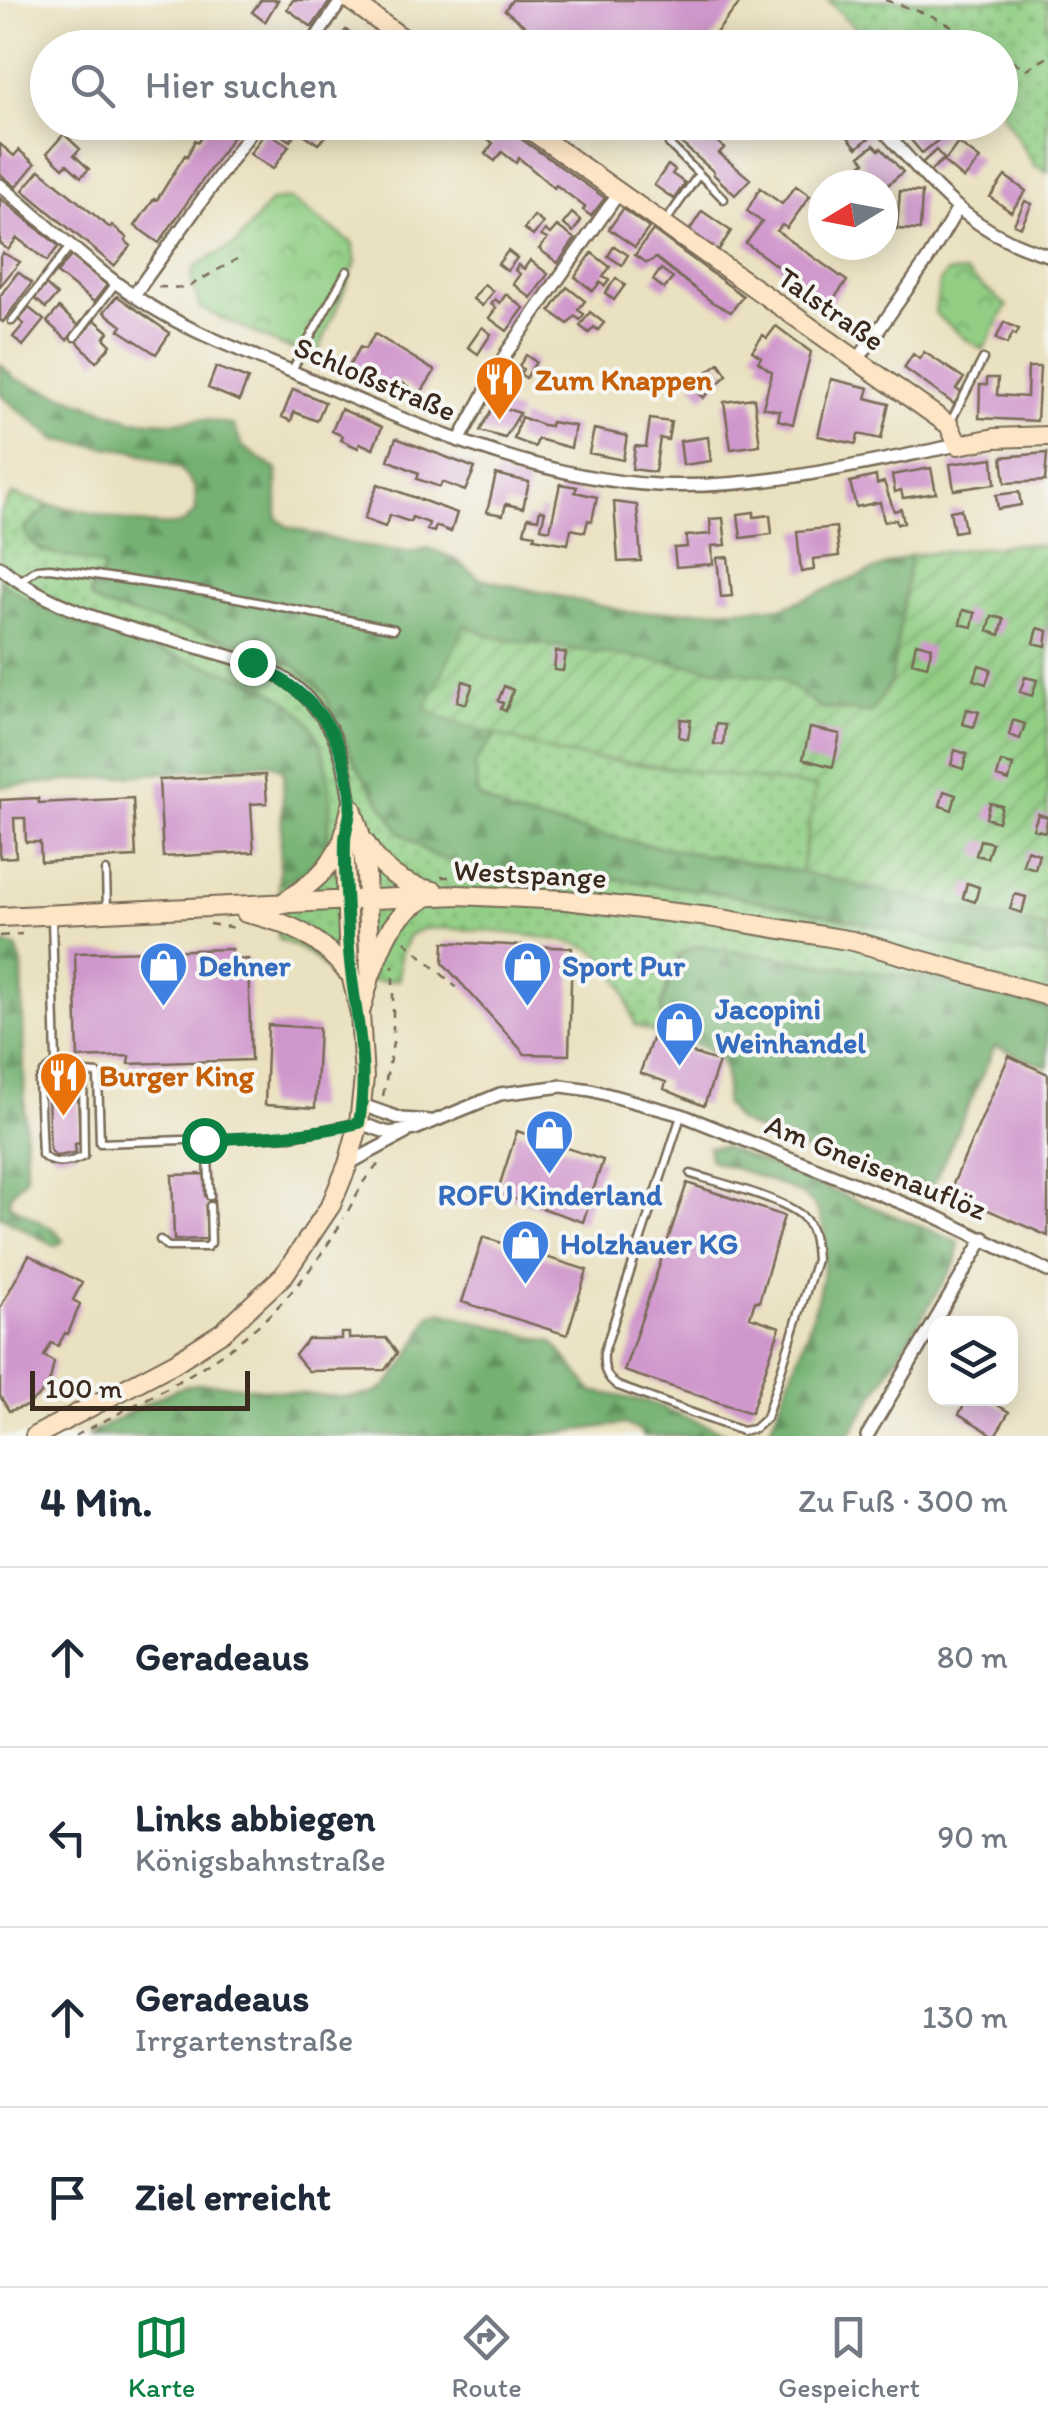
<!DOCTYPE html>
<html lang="de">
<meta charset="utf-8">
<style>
body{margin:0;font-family:Itim,sans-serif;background:#f6f6f7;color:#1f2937}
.controls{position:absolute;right:30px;bottom:30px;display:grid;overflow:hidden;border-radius:20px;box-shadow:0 5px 25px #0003}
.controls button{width:90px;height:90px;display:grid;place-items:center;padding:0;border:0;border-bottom:2px solid #e0e1e3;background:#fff;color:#1f2937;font:50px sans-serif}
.compass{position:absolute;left:808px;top:170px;width:90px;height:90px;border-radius:50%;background:#fff;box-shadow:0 5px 25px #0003;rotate:260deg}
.scale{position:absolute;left:30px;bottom:25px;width:220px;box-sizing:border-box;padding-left:10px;border:5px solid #3b2a1e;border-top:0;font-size:28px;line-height:35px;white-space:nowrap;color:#3b2a1e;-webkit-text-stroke:8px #f6f6f2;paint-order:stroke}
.stop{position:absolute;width:30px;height:30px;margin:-22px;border:8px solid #0b8043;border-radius:50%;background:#fff}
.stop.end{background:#0b8043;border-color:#fff;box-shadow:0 2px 10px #0008}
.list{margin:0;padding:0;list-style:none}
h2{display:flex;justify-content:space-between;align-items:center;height:130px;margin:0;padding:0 40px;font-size:42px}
h2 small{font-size:32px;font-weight:400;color:#747a83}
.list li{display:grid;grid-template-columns:65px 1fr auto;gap:30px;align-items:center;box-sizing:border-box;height:180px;padding:0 40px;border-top:2px solid #e0e1e3}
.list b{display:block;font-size:38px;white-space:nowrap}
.list p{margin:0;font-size:32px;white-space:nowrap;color:#747a83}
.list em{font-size:32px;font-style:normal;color:#747a83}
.icon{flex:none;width:55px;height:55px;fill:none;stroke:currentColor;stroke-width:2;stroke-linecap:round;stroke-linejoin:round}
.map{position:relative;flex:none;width:1048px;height:1436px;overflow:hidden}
.search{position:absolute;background:#fff;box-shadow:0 5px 25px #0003;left:30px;right:30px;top:30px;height:110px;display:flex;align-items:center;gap:25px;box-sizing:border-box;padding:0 35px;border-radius:55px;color:#747a83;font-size:38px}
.sheet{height:850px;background:#fff}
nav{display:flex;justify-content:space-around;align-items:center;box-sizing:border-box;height:140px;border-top:2px solid #e0e1e3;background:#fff;font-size:28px;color:#747a83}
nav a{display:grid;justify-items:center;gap:5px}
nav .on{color:#0b8043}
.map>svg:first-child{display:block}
.grass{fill:url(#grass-dots);stroke:#667c52;stroke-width:2.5}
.forest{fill:url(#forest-firs);stroke:#586e48;stroke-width:2.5}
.park{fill:url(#park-crowns);stroke:#667c52;stroke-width:2.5}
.garden{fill:url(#garden-furrows);stroke:#667c52;stroke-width:2.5}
.building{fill:#d097cc}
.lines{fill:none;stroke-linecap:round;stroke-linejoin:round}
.lane-casing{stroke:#786a57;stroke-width:11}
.street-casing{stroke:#786a57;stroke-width:16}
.secondary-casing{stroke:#786a57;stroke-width:22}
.path{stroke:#786a57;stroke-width:2.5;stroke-dasharray:8 8;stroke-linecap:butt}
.lane{stroke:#fff;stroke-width:6}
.street{stroke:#fff;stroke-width:11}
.secondary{stroke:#fde5c5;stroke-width:18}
.route{stroke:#0b8043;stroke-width:12}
.labels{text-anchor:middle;stroke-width:8;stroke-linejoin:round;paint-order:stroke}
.street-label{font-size:30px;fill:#3b2a1e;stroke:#f6f6f2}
.food-label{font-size:30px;font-weight:bold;fill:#c56008;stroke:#f6f6f2;text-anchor:start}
.shop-label{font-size:30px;font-weight:bold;fill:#366cbe;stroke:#f6f6f2;text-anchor:start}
</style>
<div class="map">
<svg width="1048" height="1436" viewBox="0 0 1048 1436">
<defs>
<pattern id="grass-dots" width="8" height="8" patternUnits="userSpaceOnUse" patternTransform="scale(2.5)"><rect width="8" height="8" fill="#92cf85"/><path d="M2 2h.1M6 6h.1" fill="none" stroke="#78a86c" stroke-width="1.8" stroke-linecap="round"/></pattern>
<pattern id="forest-firs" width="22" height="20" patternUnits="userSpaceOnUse" patternTransform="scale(2.5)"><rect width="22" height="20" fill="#75b272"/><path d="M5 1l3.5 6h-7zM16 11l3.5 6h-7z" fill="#61915d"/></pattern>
<pattern id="park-crowns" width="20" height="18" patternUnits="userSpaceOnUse" patternTransform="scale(2.5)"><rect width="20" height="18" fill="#92cf85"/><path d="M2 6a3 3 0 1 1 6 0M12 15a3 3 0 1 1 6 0" fill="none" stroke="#78a86c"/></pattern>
<pattern id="garden-furrows" width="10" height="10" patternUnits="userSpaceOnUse" patternTransform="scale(2.5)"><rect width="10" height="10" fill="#92cf85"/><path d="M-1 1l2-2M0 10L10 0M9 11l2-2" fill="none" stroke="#78a86c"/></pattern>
</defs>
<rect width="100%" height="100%" fill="#f6f6f2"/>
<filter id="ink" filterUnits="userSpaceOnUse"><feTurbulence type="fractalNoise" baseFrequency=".01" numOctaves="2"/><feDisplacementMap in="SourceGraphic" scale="20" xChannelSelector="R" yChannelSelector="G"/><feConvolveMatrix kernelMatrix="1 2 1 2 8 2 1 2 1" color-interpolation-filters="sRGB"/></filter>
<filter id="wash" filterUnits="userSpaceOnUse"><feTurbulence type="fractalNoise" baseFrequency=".0048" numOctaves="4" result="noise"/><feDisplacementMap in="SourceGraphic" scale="40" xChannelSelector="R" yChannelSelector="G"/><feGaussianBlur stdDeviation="2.25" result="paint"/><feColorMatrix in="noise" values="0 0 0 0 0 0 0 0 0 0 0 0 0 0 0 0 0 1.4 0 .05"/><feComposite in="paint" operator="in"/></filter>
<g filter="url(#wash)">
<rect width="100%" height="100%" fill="#eae1c0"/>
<path class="grass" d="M828,0H1048V172L1035,166L1001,112L1000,48L874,47Z
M13,494L50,505L24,529L40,551L93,561L105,568L100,580L188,629L256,648L296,667L324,693L356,765L609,878L721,893L917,934L994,957L1011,951L1048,958V1009L933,978H913L697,946L680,955L661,1005L663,1036L635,1025C627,998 620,968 595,951C576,938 449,925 424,929C419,930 414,933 409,935L400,956L399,980L336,982C320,959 305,949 278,939L279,883C336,862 331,831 328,777L155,650L84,627L17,594L0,581V512Z
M496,734L562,754L817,787L801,872L643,844L513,815L478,796L475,763Z"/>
<path class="forest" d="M0,364L15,379L132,420L171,422L204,419L233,425L243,447L277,470V518L288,527L358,546L411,552L428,548L453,558L479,578L632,613L784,607L911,555L891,682L871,713L821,708L779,678L496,638L465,625L444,719L496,734L475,763L478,796L513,815L643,844L801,872L1048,929V958L1011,951L994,957L917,934L721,893L609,878L485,874L431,855L400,832L356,765L324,693L296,667L256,648L102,606L91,598L90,588L100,580L104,567C78,552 34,562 24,529L50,505C83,508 159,535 184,522C185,522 195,512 196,511L195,488L180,468L135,451L57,440L4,398L0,392Z
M0,581C53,621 119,639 182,658C225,672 265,679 299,711C325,735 331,776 330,810C328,853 319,868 279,883L284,771L271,763L0,787Z
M0,943L16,947L22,965L26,1177L10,1195L9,1204L56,1231L63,1241L55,1246L0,1216Z
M697,946L913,978H933L1048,1009V1067L995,1046L929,1194L918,1198L738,1122L724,1104C733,1046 710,1050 663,1036L661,1005L680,954Z
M708,1147H724L959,1242L957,1260L849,1436H760L769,1431C787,1381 856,1241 809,1200C791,1185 734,1169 710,1160Z
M441,1312L553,1342L592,1391L648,1402L733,1436H643L640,1431L625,1424L531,1436H295L288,1431L276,1436H87C109,1424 168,1389 190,1385C233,1376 356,1415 386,1386C405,1368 418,1338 431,1315Z"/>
<path class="park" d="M290,199L352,243L356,262L316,357L280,345L200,308L191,277L197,265L236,244L271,201Z
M965,272L1007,306L983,350L963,337L935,313L940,281L947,273Z"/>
<path class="garden" d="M1018,544L1048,546V929L801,872L816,787L562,754L444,719L426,708L465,625L496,638L779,678L821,708L871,713L891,682L911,555Z"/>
<g id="blocks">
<path class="building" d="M261,0H278L265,22L252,12Z
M293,0H331L312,27L287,9Z
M512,0H742L704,48H532L529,46L537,36L505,10Z
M346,30L367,48H347L338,40Z
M276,32L298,48H262L271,33Z
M205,122H243L159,243L135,226L154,199L157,200L185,155L187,157L195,140L198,142L205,132L209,126Z
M272,122H310L308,125L316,131L321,122H326L334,128L318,144L298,130L290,141L269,127Z
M465,122H497L605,198L591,216L583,210L585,207L556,185L554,188L519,158L516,163L502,152L495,161L485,154L493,143Z
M688,122H698L724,148L719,153L750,179L735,195L713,174L714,172L674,137Z
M852,122H872L868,125L875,133L857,148L842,130Z
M916,122H943L950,131L922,153L904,132Z
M266,131L289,146L273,169L250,154Z
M64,134L80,149L74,155L89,169L81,177L67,164L63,168L47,153Z
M958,143L980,159L964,179L944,162Z
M0,144L14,156L19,150L35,164L16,187L0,174Z
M874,145L879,150L881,148L903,172L883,189V185H878L861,165L865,162L860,156Z
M936,150L944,159L929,172L922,163Z
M668,165L675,170L672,174L685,183L674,199L654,185Z
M40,170L110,228L112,225L127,238L125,241L131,246L114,266L23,190Z
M1005,176L1026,191L1011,212L990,197Z
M796,186L810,196L787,228L782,225L777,231L847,281L829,305L746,243L762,222L747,211L760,188L782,204Z
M900,191L922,192L920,230L897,229Z
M0,198L59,246L47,261L17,238L8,250L0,243Z
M1025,201L1032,204L1021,227L1014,224Z
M623,209L649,228L635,247L609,229Z
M702,211L731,231L718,251L689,231Z
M572,213L581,221L573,232L563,224Z
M534,216L543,223L533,236L524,229Z
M557,226L575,239L558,263L539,249L547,239L541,236L545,230L550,234Z
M653,230L743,296L731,312L712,302L656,258L647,263L635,255Z
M614,246L628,255L622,265L608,256Z
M508,251L517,258L507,271L498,264Z
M3,253L20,262L0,286V257Z
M592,253L610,267L603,277L609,280L605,286L600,282L593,291L575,277Z
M71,256L107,285L94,302L57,273Z
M530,260L548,274L531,298L513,284L520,274L515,270L518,265L524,269Z
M661,269L673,278L664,289L653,280Z
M18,272L32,283L3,322L0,320V296Z
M616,278L625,285L614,300L605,293Z
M484,284L493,291L482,306L473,299Z
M46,285L57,295L46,308L34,298Z
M567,287L585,301L578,310L584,314L580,320L575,316L568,324L550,311Z
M506,294L524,308L507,331L489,318L496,308L491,304L495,299L500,303Z
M117,296L170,333L156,354L119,330L122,326L104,312Z
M29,308L44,320L23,346L13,337L24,324L19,320Z
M59,308L79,326L67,340L47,322Z
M590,312L604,323L598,330L594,327L589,333L580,326Z
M95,320L109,332L104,338L111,345L96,362L77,341Z
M1004,322L1019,329L1016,335L1013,333L1007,344L996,339Z
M776,326L811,352L793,424L778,420L780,411L763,407L772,372L758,362L761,357L752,351L763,335L767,338Z
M482,327L491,334L478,354L468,347Z
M375,334L435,371L420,394L399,381L394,389L348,368L360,347L365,349Z
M924,352L964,378L956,389L962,393L954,404L904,368L913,354L919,359Z
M526,355L536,362L526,378L520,374L523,369L519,366Z
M719,363L727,375L703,398L692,383Z
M216,367L248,379L239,401L208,388Z
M1028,367H1040L1037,421L979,418L980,385H987V378H998L997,395L1027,397Z
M831,379L869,388L866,398L889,404L881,439L858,434L856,444L818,436Z
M293,389L325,402L317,421L294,412L291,421L282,417Z
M754,398L760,445L731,449L724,402Z
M494,405L520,413L505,438L480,431Z
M341,409L382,427L373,449L360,443L358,448L341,440L343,436L332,431Z
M521,417L543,425L550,426L551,422L575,426L571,448L538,439L535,447L514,439Z
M650,419L671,422L668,440L660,438L655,472L632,469L635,446L646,447Z
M594,429L627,436L623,460L589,453Z
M708,437L711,461L683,465L680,441Z
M396,438L475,468L465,491L442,482L440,487L417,479L419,473L388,460Z
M1047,453L1045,481L1005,483L1002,457Z
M993,458L995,484L954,490L950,464Z
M931,468L936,493L903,498L901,490L895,492L892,475Z
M496,474L529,482L523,508L506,504L503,515L487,512Z
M876,476L877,484L884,482L894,511L901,509L904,523L897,524L896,519L884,522L880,502L856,507L850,482Z
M378,484L457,513L451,532L436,526L434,532L427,530L429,523L412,517L410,522L390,515L385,527L364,519Z
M560,484L577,487L575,492L597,497L592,521L588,520L585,532L571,529L568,544L534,538L535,534L524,532L528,517L538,519L540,510L545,511L541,528L550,530Z
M1019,492L1021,505L998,509L996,495Z
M614,502L637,505L641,561L618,562Z
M961,509L965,530L954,532L950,511Z
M754,512V517L770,515L772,534L741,538L738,514Z
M723,518L726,545L712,546L713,564L676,567L674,548L687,547L686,536L711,534L710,519Z
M836,527L839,556L813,559L814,570L801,572L797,531Z
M728,557L732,596L721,597L717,558Z
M963,610L975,613L972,627L960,624Z
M992,616L1004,619L1000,635L988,631Z
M1038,628L1048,631L1046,646L1034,643Z
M916,643L932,647L927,666L912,662Z
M556,651L566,653L563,671L554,670Z
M979,665L991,669L986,684L974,680Z
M1025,677L1037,680L1032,696L1020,692Z
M463,681L473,684L466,704L457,701Z
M504,686L513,690L506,711L501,709L503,703L498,701Z
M967,709L979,712L974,727L963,724Z
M681,719L691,720L688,739L679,737Z
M1013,720L1025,724L1020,739L1009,735Z
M716,724L725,725L723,745L714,744Z
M810,728L840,734L833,767L803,759Z
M955,750L967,754L963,769L951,765Z
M1001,762L1013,765L1009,781L997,777Z
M265,775L267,803L251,804L254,852L163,857L159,780Z
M944,791L956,795L952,810L940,806Z
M38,798L39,803L133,798L136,857L41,862L40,842H26L25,818H14L16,857L0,858V800Z
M990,803L1002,806L998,822L986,818Z
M1038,814L1048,817L1045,832L1033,829Z
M980,840L992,843L987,858L976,855Z
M1027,850L1039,854L1035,869L1023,865Z
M967,883L979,887L975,902L963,898Z
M1015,894L1026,897L1022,913L1010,909Z
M444,942L572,948L569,1055L525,1054L443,963Z
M232,949V960L248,959L251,1060L129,1064V1056L78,1058L75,953Z
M268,1025L319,1028L315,1108L265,1105Z
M652,1039L719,1062L704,1106L664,1089L666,1082L640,1073Z
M1009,1056L1048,1074V1236L949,1193Z
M78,1094L80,1143L75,1144L76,1153L56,1156L50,1150L48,1095Z
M517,1131L603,1160L583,1222L497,1193Z
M205,1174V1196H214V1206H206L207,1239L174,1240L172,1175Z
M687,1183L784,1216L759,1302L755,1301L750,1317L780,1327L751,1413L624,1371Z
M483,1237L587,1270L567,1335L462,1302Z
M29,1255L82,1283L73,1300L80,1304L68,1334L65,1333L58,1346L51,1343L44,1356L54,1362L50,1380L40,1395L26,1406L9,1411L0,1396V1308Z
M341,1333H349V1339L386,1338L397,1353L385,1370L308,1371L295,1355L308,1339H341Z
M968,1398H986L1009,1412L995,1436L959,1414Z"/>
</g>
</g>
<g filter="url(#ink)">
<use href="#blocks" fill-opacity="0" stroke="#786a57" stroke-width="2.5"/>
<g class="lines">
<defs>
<path id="lane" d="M669,144L724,199
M664,224L699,174
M12,321L71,245
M75,337L116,283
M292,370L347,271
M949,425L983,359
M20,581L37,569L50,568L206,592L394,629
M106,871L107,911
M52,919L56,1061L62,1071L98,1074L100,1143L291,1136L357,1123
M58,1063L44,1073L39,1082L42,1155C53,1166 71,1163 84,1156L83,1071
M681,1116L604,1352C603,1368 605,1377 618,1386L742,1431L754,1429L766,1418L816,1260C815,1245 814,1227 802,1216C782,1198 719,1183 691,1174
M207,1140L210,1196
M160,1240L168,1247H207L211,1243L210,1206"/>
<path id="street" d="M309,48L342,0
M886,133C936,189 972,234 1048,255
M0,185C52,228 108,284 167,316C206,338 250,354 291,371C404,421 534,479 658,485C758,490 861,464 958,445
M134,295L258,122
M857,361L928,259L957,210
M459,441L507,352L618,194
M0,567C56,614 136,630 204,649C231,657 258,663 283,678C301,689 318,709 329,727C344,752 347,780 351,808
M362,1105L402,1119L430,1121
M359,1123L389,1133L415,1129L500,1094L562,1086L591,1090L682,1115L935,1216L1048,1271
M348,1164L406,1133
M867,1436L984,1238"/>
<path id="secondary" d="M350,0L416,48
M519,122L949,425L958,445L995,438L1048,436
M352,808L360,833L366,874L370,977L361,1009
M365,842C380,869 403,886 434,891
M281,904C309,886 331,870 344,838
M246,913C290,922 321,938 349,974
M0,917L458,895L566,900L709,917L853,941L1048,996
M372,972C385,936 391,918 425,898
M35,1436L174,1363L224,1331L284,1275L331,1205L348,1164L359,1123L364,1078L360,1014L349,965L344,836L351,808"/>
</defs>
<use href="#lane" class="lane-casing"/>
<use href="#street" class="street-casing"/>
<use href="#secondary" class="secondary-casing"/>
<path class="path" d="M885,0L930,15L995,48
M1000,52L1025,70L1048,57
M158,287L186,288L237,259
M441,877H458
M209,924L236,928
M0,936L22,934
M405,941L456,987
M383,1096L393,1043V965
M348,1211L364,1181L382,1160
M75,1436C196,1373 272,1341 344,1218"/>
<use href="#lane" class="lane"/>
<use href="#street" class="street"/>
<use href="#secondary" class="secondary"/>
</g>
</g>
<g class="lines" filter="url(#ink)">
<path class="route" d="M204,1140C256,1137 307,1136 359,1123C371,1052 350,1001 348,934C347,903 344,872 345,842C345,831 349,822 350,812C352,797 347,774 343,759C329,712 294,683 252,662"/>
</g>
<defs>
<symbol id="restaurant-pin" viewBox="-11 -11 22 30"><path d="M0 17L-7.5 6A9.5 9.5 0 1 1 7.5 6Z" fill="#e8710a" stroke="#f6f6f2"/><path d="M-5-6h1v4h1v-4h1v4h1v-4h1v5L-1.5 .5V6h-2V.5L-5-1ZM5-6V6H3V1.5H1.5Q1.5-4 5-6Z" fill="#fff"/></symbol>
<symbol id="shop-pin" viewBox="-11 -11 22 30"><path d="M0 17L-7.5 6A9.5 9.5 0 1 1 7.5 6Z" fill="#3f7fe0" stroke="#f6f6f2"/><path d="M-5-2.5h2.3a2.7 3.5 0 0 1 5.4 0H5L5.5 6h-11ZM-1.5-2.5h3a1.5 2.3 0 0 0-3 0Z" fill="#fff"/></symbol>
</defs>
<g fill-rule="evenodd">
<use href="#restaurant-pin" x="472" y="352" width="55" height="75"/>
<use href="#shop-pin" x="136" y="938" width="55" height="75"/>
<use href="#shop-pin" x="500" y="938" width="55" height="75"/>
<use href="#shop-pin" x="652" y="998" width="55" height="75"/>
<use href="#restaurant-pin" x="36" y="1048" width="55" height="75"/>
<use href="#shop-pin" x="522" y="1106" width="55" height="75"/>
<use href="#shop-pin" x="498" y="1216" width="55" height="75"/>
</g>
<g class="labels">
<g class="street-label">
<text transform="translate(831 309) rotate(35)" y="10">Talstraße</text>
<text transform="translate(375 379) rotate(23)" y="10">Schloßstraße</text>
<text transform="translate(530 874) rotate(3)" y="10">Westspange</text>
<text transform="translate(876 1167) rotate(22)" y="10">Am Gneisenauflöz</text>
</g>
<g class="food-label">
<text x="535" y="390">Zum Knappen</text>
<text x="99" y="1086">Burger King</text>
</g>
<g class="shop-label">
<text x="198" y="976">Dehner</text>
<text x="562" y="976">Sport Pur</text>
<text x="715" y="1019">Jacopini<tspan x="715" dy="34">Weinhandel</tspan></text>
<text x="550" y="1205" text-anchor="middle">ROFU Kinderland</text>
<text x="560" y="1254">Holzhauer KG</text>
</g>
</g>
</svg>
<div class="controls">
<button><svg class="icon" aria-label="layers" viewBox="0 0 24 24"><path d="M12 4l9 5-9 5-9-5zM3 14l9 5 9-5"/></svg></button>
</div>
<svg class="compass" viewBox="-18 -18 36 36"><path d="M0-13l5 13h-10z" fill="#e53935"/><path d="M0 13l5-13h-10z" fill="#747a83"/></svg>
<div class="scale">100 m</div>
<div class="stop" style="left:204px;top:1140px"></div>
<div class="stop end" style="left:252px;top:662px"></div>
<div class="search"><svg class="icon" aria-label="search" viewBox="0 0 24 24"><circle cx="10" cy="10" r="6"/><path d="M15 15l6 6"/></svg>Hier suchen</div>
</div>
<section class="sheet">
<h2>4 Min.<small>Zu Fuß · 300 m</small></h2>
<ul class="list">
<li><svg class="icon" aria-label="ahead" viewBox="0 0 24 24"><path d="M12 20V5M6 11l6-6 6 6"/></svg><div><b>Geradeaus</b></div><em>80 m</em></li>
<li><svg class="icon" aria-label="left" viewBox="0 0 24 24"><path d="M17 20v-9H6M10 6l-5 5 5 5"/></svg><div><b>Links abbiegen</b><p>Königsbahnstraße</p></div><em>90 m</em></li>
<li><svg class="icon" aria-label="ahead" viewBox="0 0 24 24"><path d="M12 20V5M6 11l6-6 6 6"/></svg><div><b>Geradeaus</b><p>Irrgartenstraße</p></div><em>130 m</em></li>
<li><svg class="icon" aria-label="arrive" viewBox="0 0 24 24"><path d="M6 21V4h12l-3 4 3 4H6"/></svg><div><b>Ziel erreicht</b></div></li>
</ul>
</section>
<nav>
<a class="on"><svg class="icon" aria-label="map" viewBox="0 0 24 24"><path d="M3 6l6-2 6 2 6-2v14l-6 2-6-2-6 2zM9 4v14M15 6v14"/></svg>Karte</a>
<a><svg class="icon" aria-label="directions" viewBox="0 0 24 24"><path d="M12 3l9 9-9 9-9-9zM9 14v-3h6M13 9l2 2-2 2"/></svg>Route</a>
<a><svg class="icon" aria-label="saved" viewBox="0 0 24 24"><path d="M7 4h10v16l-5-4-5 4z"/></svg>Gespeichert</a>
</nav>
